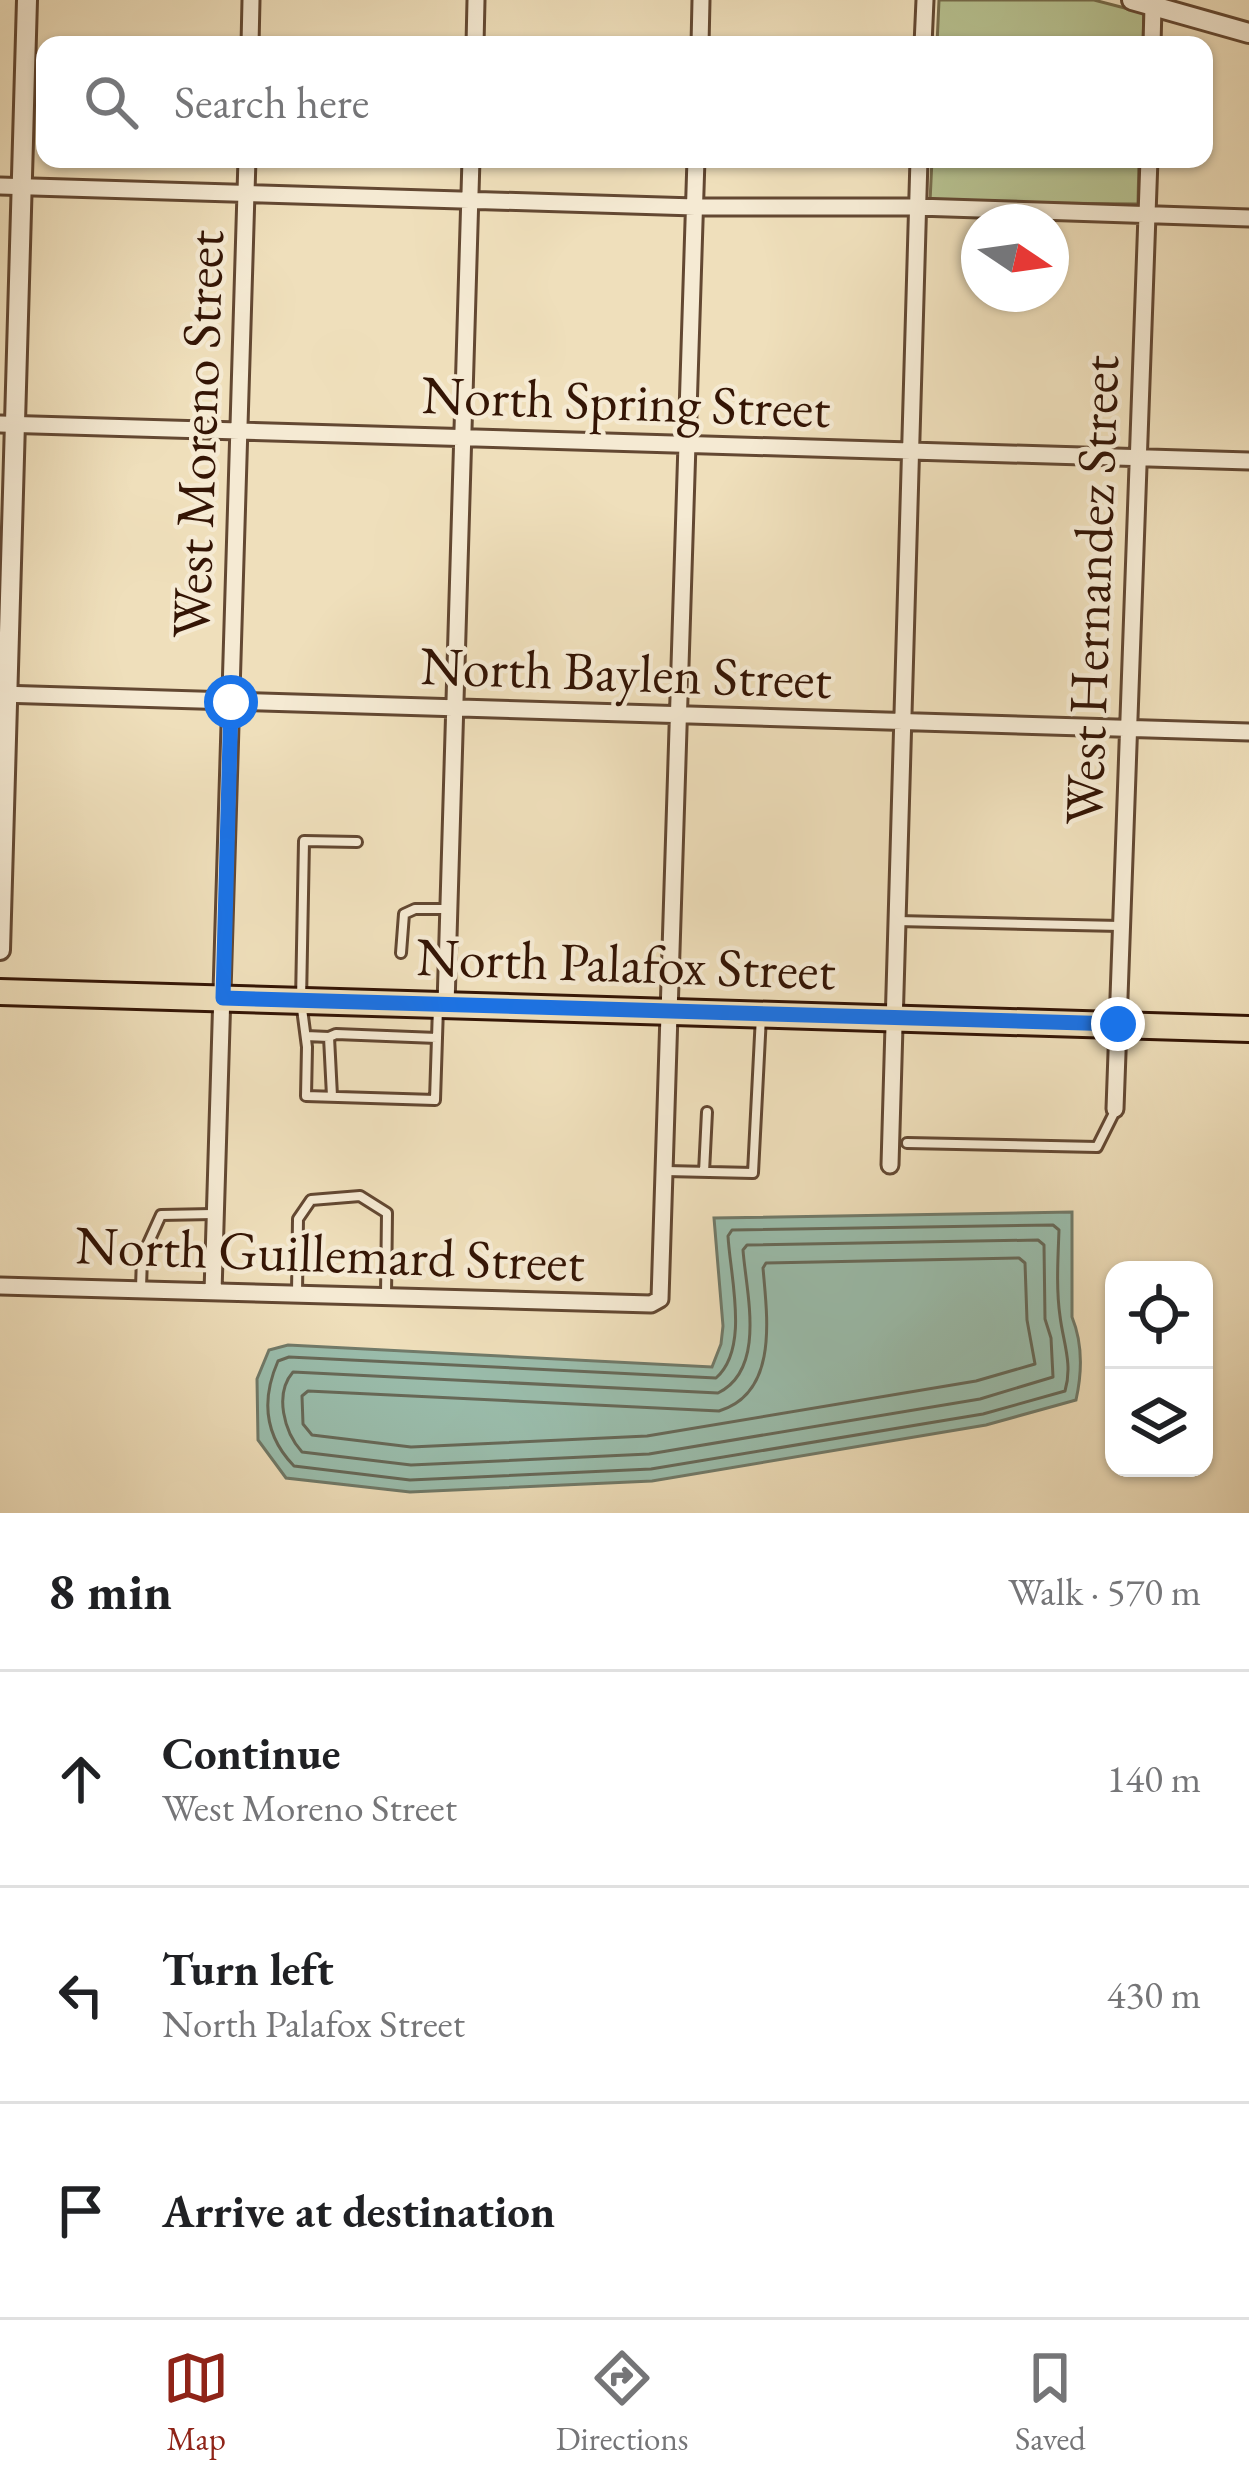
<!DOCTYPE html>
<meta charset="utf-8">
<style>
body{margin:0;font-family:"EB Garamond",serif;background:#f2f2f2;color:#202124}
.controls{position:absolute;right:36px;bottom:36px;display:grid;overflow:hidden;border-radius:24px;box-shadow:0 3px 9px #0004}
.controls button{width:108px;height:108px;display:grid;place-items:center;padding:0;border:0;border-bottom:3px solid #e0e0e0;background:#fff;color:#202124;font:60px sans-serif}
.compass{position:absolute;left:961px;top:204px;width:108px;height:108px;border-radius:50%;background:#fff;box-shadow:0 3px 9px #0004;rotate:103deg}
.stop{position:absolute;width:36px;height:36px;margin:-27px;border:9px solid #1a73e8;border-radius:50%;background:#fff}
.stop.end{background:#1a73e8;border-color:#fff;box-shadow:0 3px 12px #0008}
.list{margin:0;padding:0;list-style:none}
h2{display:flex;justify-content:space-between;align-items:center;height:156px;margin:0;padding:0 48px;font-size:51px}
h2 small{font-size:39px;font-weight:400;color:#757577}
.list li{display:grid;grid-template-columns:78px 1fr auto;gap:36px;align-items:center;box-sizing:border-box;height:216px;padding:0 48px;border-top:3px solid #e0e0e0}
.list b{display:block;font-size:45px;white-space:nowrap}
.list p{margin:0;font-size:39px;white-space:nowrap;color:#757577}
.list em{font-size:39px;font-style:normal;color:#757577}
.icon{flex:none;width:66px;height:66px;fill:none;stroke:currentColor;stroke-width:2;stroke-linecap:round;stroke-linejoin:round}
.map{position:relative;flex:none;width:1249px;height:1513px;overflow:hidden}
.search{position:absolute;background:#fff;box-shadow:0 3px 9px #0004;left:36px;right:36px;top:36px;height:132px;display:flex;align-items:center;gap:30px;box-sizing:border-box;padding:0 42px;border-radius:24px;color:#757577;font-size:45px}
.sheet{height:804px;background:#fff}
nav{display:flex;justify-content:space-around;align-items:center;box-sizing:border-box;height:168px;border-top:3px solid #e0e0e0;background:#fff;font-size:33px;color:#757577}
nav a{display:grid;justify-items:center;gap:6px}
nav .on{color:#8f2418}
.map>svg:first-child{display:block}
.green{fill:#b7c291;stroke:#766c4b;stroke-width:3}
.water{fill:#9abdac;stroke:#717a69;stroke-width:3}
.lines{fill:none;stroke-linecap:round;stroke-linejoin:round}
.shore{stroke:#676958;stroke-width:3}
.service-casing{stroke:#634832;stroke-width:14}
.minor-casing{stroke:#634832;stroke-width:21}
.tertiary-casing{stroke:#634832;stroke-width:24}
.primary-casing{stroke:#341505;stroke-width:30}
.service{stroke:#f5ead3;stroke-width:8}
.minor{stroke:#f5ead3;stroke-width:15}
.tertiary{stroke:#f5ead3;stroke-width:18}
.primary{stroke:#efdfbb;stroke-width:24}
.route{stroke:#1a73e8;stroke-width:15}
.labels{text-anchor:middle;stroke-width:9;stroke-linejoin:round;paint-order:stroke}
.street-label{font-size:54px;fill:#341505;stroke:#f5ead3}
</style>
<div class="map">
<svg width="1249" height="1513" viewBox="0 0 1249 1513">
<rect width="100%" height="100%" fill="#efdfbb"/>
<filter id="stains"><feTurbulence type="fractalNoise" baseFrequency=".00167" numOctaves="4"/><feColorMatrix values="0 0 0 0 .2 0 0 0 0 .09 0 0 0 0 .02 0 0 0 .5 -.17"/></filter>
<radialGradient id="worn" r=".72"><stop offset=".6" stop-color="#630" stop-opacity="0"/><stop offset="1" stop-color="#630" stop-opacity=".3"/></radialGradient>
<path class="green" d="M939,0H1094L1144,13L1143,45H937Z
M932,159H1139L1138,204L930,202Z"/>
<path class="water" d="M1072,1212V1317C1083,1344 1082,1373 1076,1400L986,1425L652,1481L410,1492L286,1478L258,1440L257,1379L269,1350L288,1345L712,1367L721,1344L723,1326L714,1218Z"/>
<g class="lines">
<path class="shore" d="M1053,1225L1059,1230C1058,1258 1056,1289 1060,1316C1063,1342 1073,1364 1065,1391L983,1414L651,1469L410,1480L294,1466C265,1436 261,1400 278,1361L289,1357L716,1378C750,1348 730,1276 728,1236L732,1230Z
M1038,1240L1044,1245L1045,1319L1051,1338L1053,1377L980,1399L649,1454L411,1465L302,1452C284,1432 274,1394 293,1372L718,1393C767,1369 746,1292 743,1250L747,1245Z
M1019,1258L1025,1263L1027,1320L1035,1364L976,1381L647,1436L411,1447L312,1435L303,1424L302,1396L308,1391L719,1411C779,1393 767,1316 763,1268L766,1263Z"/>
<defs>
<path id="service" d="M357,842L304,841L301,1001L307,1047L306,1096L435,1100L438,1007
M897,921L1120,926
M401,953L404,914L415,909H447
M306,1036L329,1037
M332,1096L329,1037L336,1034L437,1038
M907,1143L1097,1147L1115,1111
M666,1171L753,1173L761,1016
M704,1172L707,1112
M141,1288L142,1257L161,1215L213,1214
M297,1293L298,1219L311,1200L360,1196L387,1213L386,1295"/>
<path id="minor" d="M250,45L251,0
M475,45L476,0
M700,45L701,0
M923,45L925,0
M1152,45L1153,6
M0,186L695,207H917L1249,218
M0,424L1249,461
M0,694L1249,732
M446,1005L471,159
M1115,1109L1149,159
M890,1165L919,159
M0,1286L651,1304L660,1299L696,159
M213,1292L247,159"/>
<path id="tertiary" d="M1132,0L1249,33
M0,950L27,0"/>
<path id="primary" d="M0,992L1249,1029"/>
</defs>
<use href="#service" class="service-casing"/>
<use href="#minor" class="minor-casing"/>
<use href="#tertiary" class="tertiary-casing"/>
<use href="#primary" class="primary-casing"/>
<use href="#service" class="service"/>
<use href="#minor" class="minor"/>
<use href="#tertiary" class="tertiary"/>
<use href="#primary" class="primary"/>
</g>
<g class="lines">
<path class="route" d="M231,702L223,998L1118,1024"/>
</g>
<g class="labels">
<g class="street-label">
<text transform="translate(626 401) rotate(2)" y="19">North Spring Street</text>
<text transform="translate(197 434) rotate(-88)" y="19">West Moreno Street</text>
<text transform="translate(1091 590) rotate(-88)" y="19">West Hernandez Street</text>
<text transform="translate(626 672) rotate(2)" y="19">North Baylen Street</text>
<text transform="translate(626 963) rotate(2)" y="19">North Palafox Street</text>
<text transform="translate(330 1253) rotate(2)" y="19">North Guillemard Street</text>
</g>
</g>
<rect width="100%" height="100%" filter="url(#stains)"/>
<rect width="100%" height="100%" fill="url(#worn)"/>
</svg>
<div class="controls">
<button><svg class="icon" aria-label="locate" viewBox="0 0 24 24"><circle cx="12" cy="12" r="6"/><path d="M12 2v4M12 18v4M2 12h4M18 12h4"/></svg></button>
<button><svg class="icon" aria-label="layers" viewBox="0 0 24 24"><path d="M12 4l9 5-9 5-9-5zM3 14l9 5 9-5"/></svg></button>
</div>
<svg class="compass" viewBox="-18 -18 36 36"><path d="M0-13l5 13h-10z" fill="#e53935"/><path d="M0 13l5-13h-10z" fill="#757577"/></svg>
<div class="stop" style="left:231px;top:702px"></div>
<div class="stop end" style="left:1118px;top:1024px"></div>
<div class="search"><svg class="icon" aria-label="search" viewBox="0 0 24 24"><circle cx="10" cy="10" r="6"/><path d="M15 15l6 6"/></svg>Search here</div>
</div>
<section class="sheet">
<h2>8 min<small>Walk · 570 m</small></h2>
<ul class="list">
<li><svg class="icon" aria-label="ahead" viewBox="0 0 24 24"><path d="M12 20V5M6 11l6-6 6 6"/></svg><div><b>Continue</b><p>West Moreno Street</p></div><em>140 m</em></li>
<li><svg class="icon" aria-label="left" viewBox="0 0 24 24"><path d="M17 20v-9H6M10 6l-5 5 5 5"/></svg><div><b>Turn left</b><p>North Palafox Street</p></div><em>430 m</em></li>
<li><svg class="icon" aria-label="arrive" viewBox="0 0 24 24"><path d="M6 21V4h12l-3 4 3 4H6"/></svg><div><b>Arrive at destination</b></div></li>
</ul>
</section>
<nav>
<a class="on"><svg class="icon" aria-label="map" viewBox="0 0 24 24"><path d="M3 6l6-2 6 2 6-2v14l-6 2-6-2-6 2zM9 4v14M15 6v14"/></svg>Map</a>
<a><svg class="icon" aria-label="directions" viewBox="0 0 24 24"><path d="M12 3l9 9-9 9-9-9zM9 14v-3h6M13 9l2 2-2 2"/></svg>Directions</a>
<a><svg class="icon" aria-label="saved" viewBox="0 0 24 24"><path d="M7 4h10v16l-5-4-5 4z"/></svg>Saved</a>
</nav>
